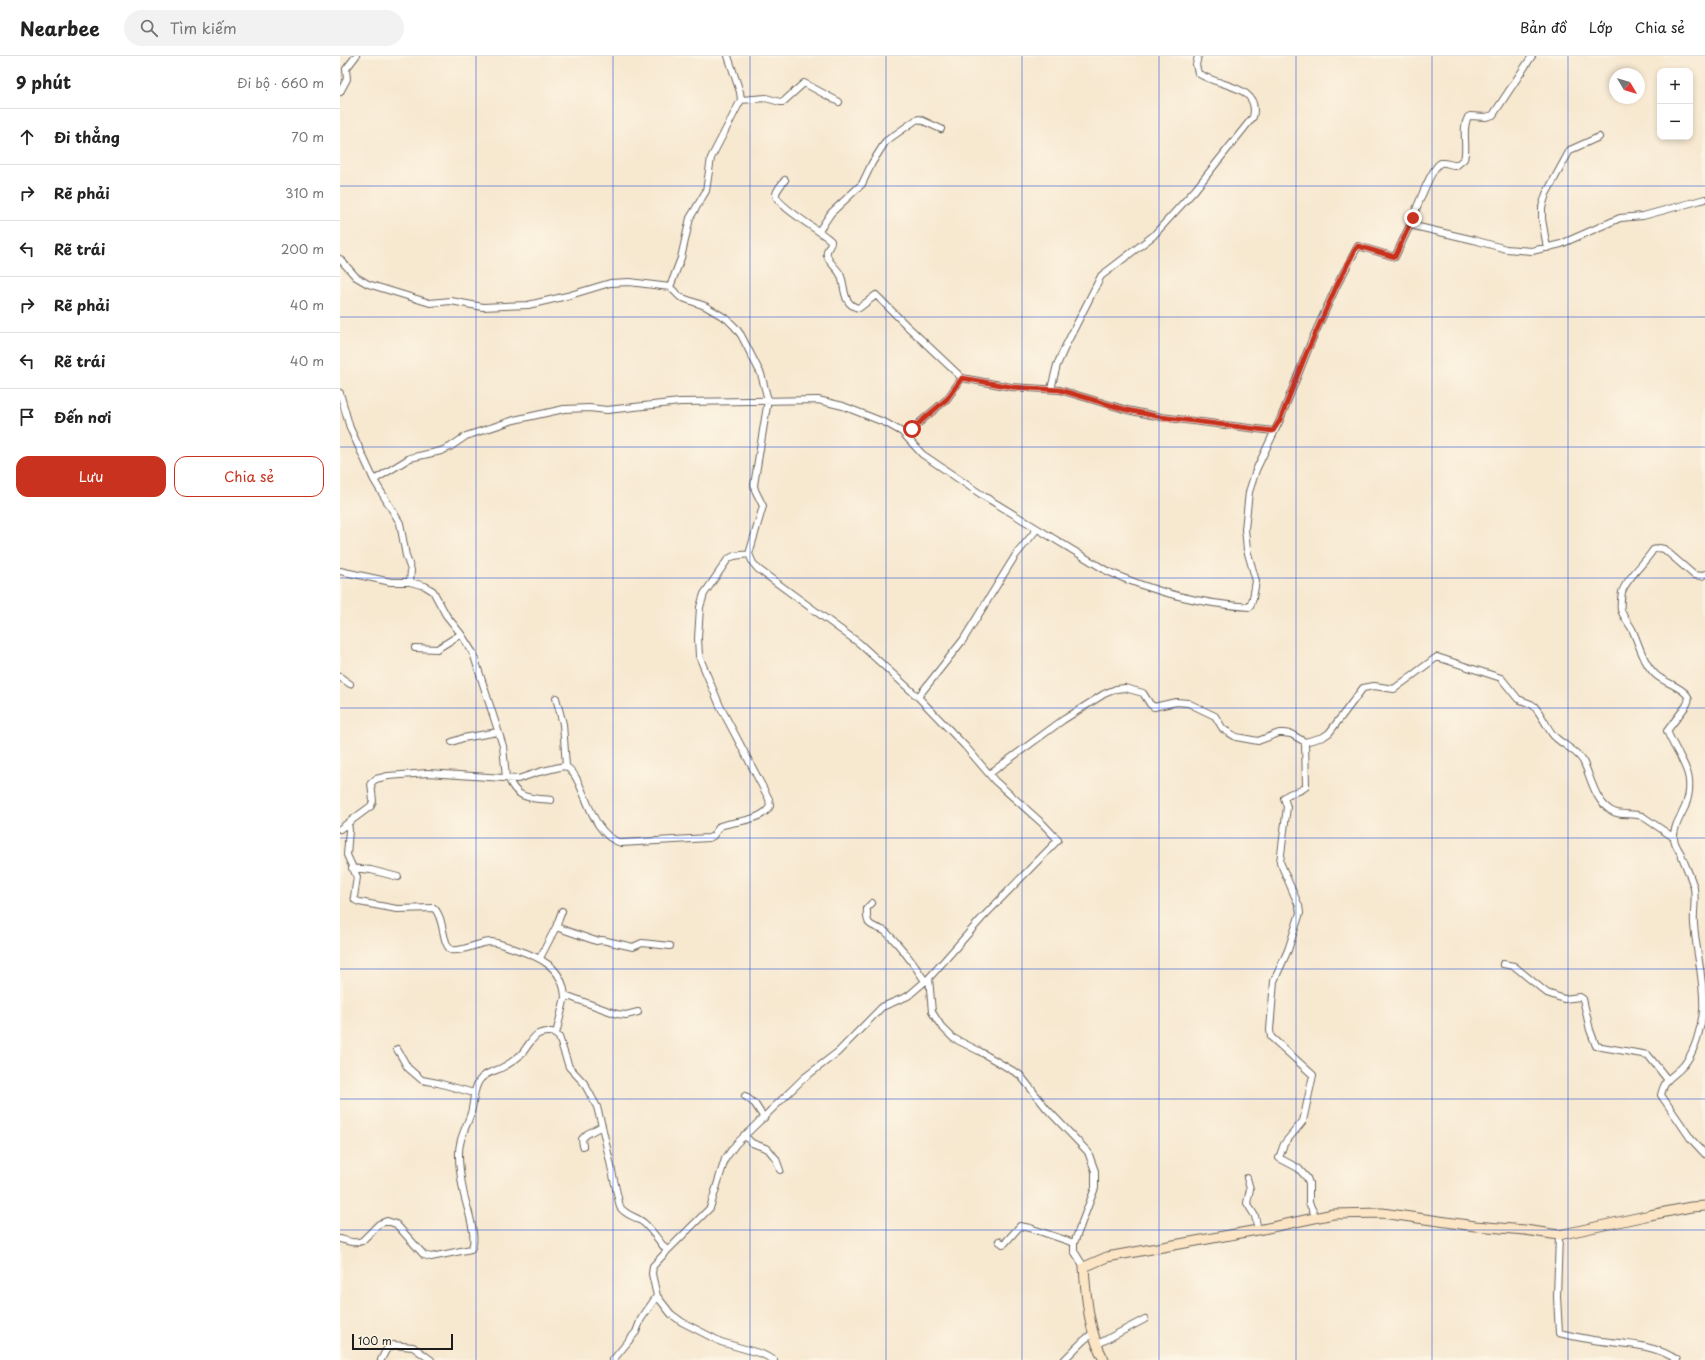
<!DOCTYPE html>
<html lang="vi">
<meta charset="utf-8">
<style>
body{margin:0;font-family:"Playpen Sans",sans-serif;background:#f2f2f2;color:#222}
.controls{position:absolute;right:12px;top:12px;display:grid;overflow:hidden;border-radius:8px;box-shadow:0 2px 6px #0003}
.controls button{width:36px;height:36px;display:grid;place-items:center;padding:0;border:0;border-bottom:1px solid #e0e0e0;background:#fff;color:#222;font:20px sans-serif}
.compass{position:absolute;left:1269px;top:12px;width:36px;height:36px;border-radius:50%;background:#fff;box-shadow:0 2px 6px #0003;rotate:128deg}
.scale{position:absolute;left:12px;bottom:10px;width:101px;box-sizing:border-box;padding-left:4px;border:2px solid #1c1c1c;border-top:0;font-size:11px;line-height:14px;white-space:nowrap;color:#1c1c1c;-webkit-text-stroke:3px #fcf5e5;paint-order:stroke}
.stop{position:absolute;width:12px;height:12px;margin:-9px;border:3px solid #c8321e;border-radius:50%;background:#fff}
.stop.end{background:#c8321e;border-color:#fff;box-shadow:0 1px 4px #0008}
.list{margin:0;padding:0;list-style:none}
h2{display:flex;justify-content:space-between;align-items:center;height:52px;margin:0;padding:0 16px;font-size:17px}
h2 small{font-size:13px;font-weight:400;color:#767676}
.list li{display:grid;grid-template-columns:26px 1fr auto;gap:12px;align-items:center;box-sizing:border-box;height:56px;padding:0 16px;border-top:1px solid #e0e0e0}
.list b{display:block;font-size:15px;white-space:nowrap}
.list em{font-size:13px;font-style:normal;color:#767676}
.actions{display:flex;gap:8px;padding:12px 16px}
.actions a{flex:1;padding:9px 0;border:1px solid #c8321e;border-radius:12px;text-align:center;font-size:14px;color:#c8321e}
.actions .main{background:#c8321e;color:#fff}
.icon{flex:none;width:22px;height:22px;fill:none;stroke:currentColor;stroke-width:2;stroke-linecap:round;stroke-linejoin:round}
.map{position:relative;flex:none;width:1365px;height:1304px;overflow:hidden}
header{display:flex;align-items:center;gap:24px;box-sizing:border-box;height:56px;padding:0 20px;background:#fff;border-bottom:1px solid #e0e0e0}
header strong{font-size:19px}
nav{display:flex;gap:22px;margin-inline-start:auto;font-size:14px}
.search{width:280px;height:36px;background:#f2f2f2;display:flex;align-items:center;gap:10px;box-sizing:border-box;padding:0 14px;border-radius:22px;color:#767676;font-size:15px}
main{display:flex}
aside{flex:1;background:#fff}
.map>svg:first-child{display:block}
.lines{fill:none;stroke-linecap:round;stroke-linejoin:round}
.street-casing{stroke:#69635b;stroke-width:8}
.secondary-casing{stroke:#69635b;stroke-width:11}
.street{stroke:#fff;stroke-width:6}
.secondary{stroke:#fce5c4;stroke-width:9}
.route{stroke:#c8321e;stroke-width:5}
.grid{fill:none;stroke:#1d4ed8;stroke-width:1;stroke-opacity:0.55}
</style>
<header>
<strong>Nearbee</strong>
<div class="search"><svg class="icon" aria-label="search" viewBox="0 0 24 24"><circle cx="10" cy="10" r="6"/><path d="M15 15l6 6"/></svg>Tìm kiếm</div>
<nav><a>Bản đồ</a><a>Lớp</a><a>Chia sẻ</a></nav>
</header>
<main>
<aside>
<h2>9 phút<small>Đi bộ · 660 m</small></h2>
<ul class="list">
<li><svg class="icon" aria-label="ahead" viewBox="0 0 24 24"><path d="M12 20V5M6 11l6-6 6 6"/></svg><div><b>Đi thẳng</b></div><em>70 m</em></li>
<li><svg class="icon" aria-label="right" viewBox="0 0 24 24"><path d="M7 20v-9h11M14 6l5 5-5 5"/></svg><div><b>Rẽ phải</b></div><em>310 m</em></li>
<li><svg class="icon" aria-label="left" viewBox="0 0 24 24"><path d="M17 20v-9H6M10 6l-5 5 5 5"/></svg><div><b>Rẽ trái</b></div><em>200 m</em></li>
<li><svg class="icon" aria-label="right" viewBox="0 0 24 24"><path d="M7 20v-9h11M14 6l5 5-5 5"/></svg><div><b>Rẽ phải</b></div><em>40 m</em></li>
<li><svg class="icon" aria-label="left" viewBox="0 0 24 24"><path d="M17 20v-9H6M10 6l-5 5 5 5"/></svg><div><b>Rẽ trái</b></div><em>40 m</em></li>
<li><svg class="icon" aria-label="arrive" viewBox="0 0 24 24"><path d="M6 21V4h12l-3 4 3 4H6"/></svg><div><b>Đến nơi</b></div></li>
</ul>
<div class="actions"><a class="main">Lưu</a><a>Chia sẻ</a></div>
</aside>
<div class="map">
<svg width="1365" height="1304" viewBox="0 0 1365 1304">
<rect width="100%" height="100%" fill="#fcf5e5"/>
<filter id="ink" filterUnits="userSpaceOnUse"><feTurbulence type="fractalNoise" baseFrequency=".025" numOctaves="2"/><feDisplacementMap in="SourceGraphic" scale="8" xChannelSelector="R" yChannelSelector="G"/><feConvolveMatrix kernelMatrix="1 2 1 2 8 2 1 2 1" color-interpolation-filters="sRGB"/></filter>
<filter id="wash" filterUnits="userSpaceOnUse"><feTurbulence type="fractalNoise" baseFrequency=".012" numOctaves="4" result="noise"/><feDisplacementMap in="SourceGraphic" scale="16" xChannelSelector="R" yChannelSelector="G"/><feGaussianBlur stdDeviation="0.9" result="paint"/><feColorMatrix in="noise" values="0 0 0 0 0 0 0 0 0 0 0 0 0 0 0 0 0 1.4 0 .05"/><feComposite in="paint" operator="in"/></filter>
<g filter="url(#wash)">
<rect width="100%" height="100%" fill="#f7e8d0"/>
</g>
<g filter="url(#ink)">
<g class="lines">
<defs>
<path id="street" d="M0,36L7,23L6,13L16,0
M401,44L426,42L440,46H443L464,27L499,46
M445,124C442,128 437,133 436,138C434,149 483,176 491,185C492,190 485,193 487,199C488,206 496,211 500,218C506,229 501,249 519,252L536,239L567,270L622,322L671,331L720,334L787,354L821,361L933,375
M1070,169C1074,159 1092,109 1101,107C1106,106 1112,110 1117,109L1124,103C1128,90 1121,73 1128,61L1130,60L1146,61L1153,59L1192,0
M479,175L491,157L522,128L532,107L546,85L576,64L579,63L601,73
M1207,192L1202,163V151L1206,138L1230,94L1259,81
M0,203L16,221L28,228L90,247L111,245L143,251L188,249L227,240L270,227L289,226L330,231L340,241L365,250L387,263L395,271L401,279L421,318L428,344L414,429L415,434L423,450L409,498L413,507L418,513L519,587L578,641L625,690L655,725L703,768L718,784L642,862L589,922L592,956L601,970L613,982L639,995L680,1019L707,1053L748,1096L755,1115V1132L734,1187V1195L744,1211
M330,231L341,202L350,162L366,135L371,102L401,44L400,36L388,0
M711,333L717,309L726,289L761,220L813,180L855,134L913,61C921,28 877,31 858,17L856,9L858,0
M0,337L10,372L34,424L70,402L101,395L110,391L126,380L174,364L224,353L249,352L267,354L340,346L478,344L503,350L546,367L562,376L582,398L642,439L767,515C811,535 862,548 910,551L913,542L916,525L907,494L906,483L905,473L909,436L916,414L940,364L971,286L997,229L1018,190L1055,201L1070,169L1134,184L1166,193L1192,195L1221,188L1280,162L1303,160L1365,143
M565,379L607,343L622,322
M34,424L60,467L66,500L71,514L70,526
M0,515L51,526H70L85,530L93,535L106,559L121,578L133,597L163,690L166,722
M1365,518L1362,520L1354,519L1324,493L1319,492L1313,494C1305,507 1286,523 1282,536C1281,542 1280,548 1281,554C1283,561 1289,567 1292,573C1299,588 1303,607 1316,619C1325,627 1340,630 1347,639C1350,643 1348,646 1346,650L1327,675C1339,704 1358,717 1345,751C1341,760 1333,771 1334,782C1334,787 1338,793 1341,798C1345,809 1351,821 1354,832C1356,844 1353,856 1354,868C1356,897 1365,926 1363,955C1361,973 1355,995 1344,1009C1333,1022 1326,1019 1321,1039L1351,1083L1365,1098
M75,592L97,593L121,578
M0,621L10,628
M578,641L623,584L675,500L697,473
M216,642L223,668L226,710
M112,686L123,682L158,676
M965,686L966,730C961,738 950,734 944,742L947,751L940,806L959,850L960,857L948,894L934,925L930,974L931,981L973,1019L963,1065L944,1088L939,1102L958,1112L967,1122L969,1127V1147L976,1161
M649,718L723,664L764,638L776,633L785,632L803,637L810,648L814,651L836,646L848,647L875,660L883,673L896,681L918,685L939,677H943L951,678L965,686L983,681L989,677L1023,632L1034,630L1054,633L1097,601L1161,622L1178,643L1191,648L1194,650C1202,659 1206,670 1213,679C1222,689 1237,694 1243,705C1251,721 1254,743 1270,754C1280,761 1291,756 1302,760L1333,781
M169,723C177,744 192,742 211,744
M8,768L9,774L7,799L17,821L14,841L15,844L19,846L57,853L94,852C105,863 101,886 111,894C124,896 138,886 151,886C159,887 167,890 175,893C200,901 223,911 225,941L216,978
M0,773L31,750L33,745L31,727L36,723L48,720L88,717L178,723L199,716L224,710C245,716 246,777 281,787L369,782L373,780L380,770C394,765 423,765 430,750L429,743L380,650L359,600L358,582L360,551L364,538L388,503L394,500L409,498
M12,812L31,814L58,821
M532,847L527,852C527,856 526,863 529,867C533,872 541,872 546,876C561,890 574,908 585,925
M216,871L222,855
M200,902L216,871L256,885L262,884L293,891L302,887L330,890
M1163,908L1174,910L1207,937L1224,943L1240,941L1243,943L1250,974L1256,990L1308,999L1327,1023
M225,939L277,958L286,959L298,956
M57,993L68,1012L82,1024L98,1027L134,1037
M405,1040L415,1048L424,1062
M404,1079L412,1087L428,1093L436,1103L440,1114
M243,1090L242,1083L247,1078L262,1070
M907,1122L910,1133L907,1147L915,1160L918,1174
M1219,1179L1217,1241L1219,1277C1231,1280 1242,1282 1253,1284C1280,1288 1314,1287 1337,1304
M0,1183C8,1185 14,1188 22,1185L39,1168L47,1165L56,1168L84,1199L91,1201L131,1193C139,1182 125,1147 123,1134C121,1123 119,1112 119,1101C118,1084 126,1072 131,1057C134,1046 133,1034 139,1025C146,1015 156,1016 165,1010C172,1006 182,999 186,992C194,981 196,975 212,976L219,981L229,1011L244,1027L257,1051L262,1070L280,1151C286,1160 296,1160 304,1167C313,1175 319,1185 327,1195
M659,1185L663,1188L665,1187L680,1170L690,1172L734,1187
M317,1240L331,1258L342,1266L381,1286L422,1298L434,1304
M756,1289L805,1263
M41,1304L46,1294L53,1289L73,1291L91,1304
M273,1304L296,1276L301,1263L317,1240L312,1218L313,1210L327,1195L370,1152L385,1103L396,1088L464,1022L498,996L542,951L568,940L589,922
M724,1304L743,1285L753,1277"/>
<path id="secondary" d="M764,1304C749,1277 746,1242 744,1211L767,1201L923,1173L993,1158L1042,1157L1135,1170L1185,1174L1219,1179L1310,1159L1351,1151L1365,1150"/>
</defs>
<use href="#street" class="street-casing"/>
<use href="#secondary" class="secondary-casing"/>
<use href="#street" class="street"/>
<use href="#secondary" class="secondary"/>
</g>
</g>
<g class="lines" filter="url(#ink)">
<path class="route" d="M572,373L607,343L622,322L672,331L720,334L787,354L821,361L933,375L940,364L966,298L997,229L1015,194L1018,190L1055,201L1073,162"/>
</g>
<path class="grid" d="M136,0V1304M273,0V1304M410,0V1304M546,0V1304M682,0V1304M819,0V1304M956,0V1304M1092,0V1304M1228,0V1304M0,130H1365M0,261H1365M0,391H1365M0,522H1365M0,652H1365M0,782H1365M0,913H1365M0,1043H1365M0,1174H1365"/>
</svg>
<div class="controls">
<button>+</button>
<button>−</button>
</div>
<svg class="compass" viewBox="-18 -18 36 36"><path d="M0-13l5 13h-10z" fill="#e53935"/><path d="M0 13l5-13h-10z" fill="#767676"/></svg>
<div class="scale">100 m</div>
<div class="stop" style="left:572px;top:373px"></div>
<div class="stop end" style="left:1073px;top:162px"></div>
</div>
</main>
